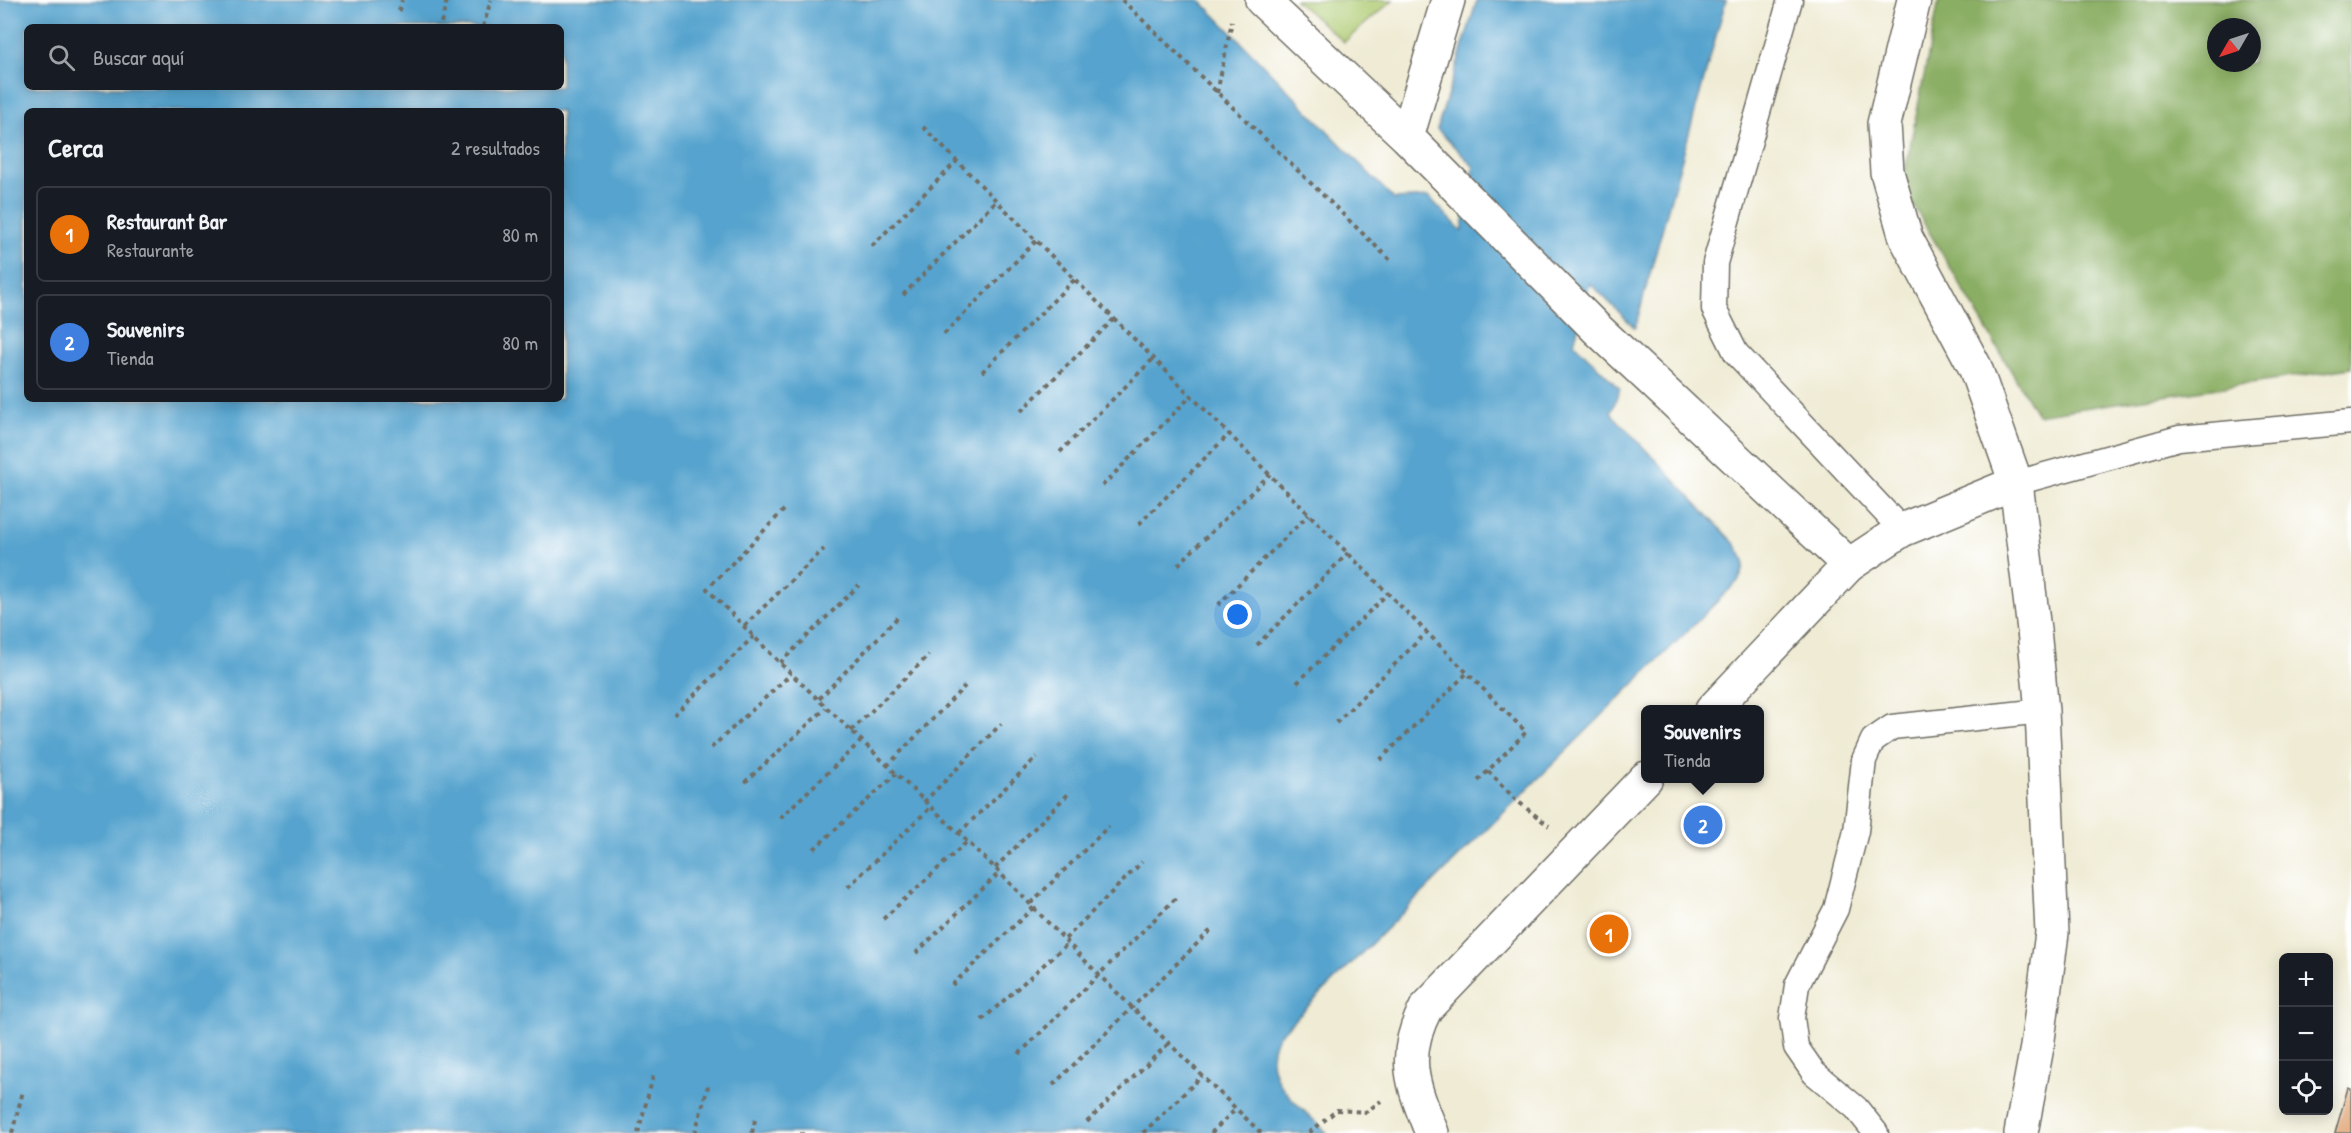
<!DOCTYPE html>
<html lang="es">
<meta charset="utf-8">
<style>
body{margin:0;font-family:"Patrick Hand",sans-serif;background:#242831;color:#f1f3f6}
.controls{position:absolute;right:18px;bottom:18px;display:grid;overflow:hidden;border-radius:9px;box-shadow:0 3px 15px #0003}
.controls button{width:54px;height:54px;display:grid;place-items:center;padding:0;border:0;border-bottom:2px solid #363941;background:#171b24;color:#f1f3f6;font:30px sans-serif}
.compass{position:absolute;left:2207px;top:18px;width:54px;height:54px;border-radius:50%;background:#171b24;box-shadow:0 3px 15px #0003;rotate:231deg}
.you{position:absolute;left:1238px;top:615px;width:21px;height:21px;margin:-15px;border:4px solid #fff;border-radius:50%;background:#1a73e8;box-shadow:0 0 0 9px #1a73e833}
.badge{display:grid;place-items:center;width:39px;height:39px;border-radius:50%;background:#ea580c;color:#fff;font-size:20px;font-weight:700}
.pin{position:absolute;translate:-50% -50%;border:3px solid #fff;box-shadow:0 2px 6px #0006}
.popup{position:absolute;left:1641px;top:705px;width:123px;height:78px;box-sizing:border-box;display:grid;place-content:center;border-radius:9px;background:#171b24;filter:drop-shadow(0 2px 4px #0005);font-size:20px;white-space:nowrap;color:#9ea1a6}
.popup b{font-size:22px;color:#f1f3f6}
.popup::after{content:'';position:absolute;left:50%;top:100%;margin-left:-12px;border:12px solid transparent;border-top-color:#171b24}
.list{margin:0;padding:0;list-style:none}
h2{display:flex;justify-content:space-between;align-items:center;height:78px;margin:0;padding:0 24px;font-size:26px}
h2 small{font-size:20px;font-weight:400;color:#9ea1a6}
.list li{display:grid;grid-template-columns:39px 1fr auto;gap:18px;align-items:center;box-sizing:border-box;height:96px;margin:0 12px 12px;padding:0 12px;border:2px solid #363941;border-radius:9px}
.list b{display:block;font-size:22px;white-space:nowrap}
.list p{margin:0;font-size:20px;white-space:nowrap;color:#9ea1a6}
.list em{font-size:20px;font-style:normal;color:#9ea1a6}
.icon{flex:none;width:33px;height:33px;fill:none;stroke:currentColor;stroke-width:2;stroke-linecap:round;stroke-linejoin:round}
.map{position:relative;flex:none;width:2351px;height:1133px;overflow:hidden}
.search{position:absolute;background:#171b24;box-shadow:0 3px 15px #0003;left:24px;top:24px;width:540px;height:66px;display:flex;align-items:center;gap:15px;box-sizing:border-box;padding:0 21px;border-radius:9px;color:#9ea1a6;font-size:22px}
.panel{position:absolute;background:#171b24;box-shadow:0 3px 15px #0003;left:24px;top:108px;width:540px;height:294px;border-radius:9px}
.map>svg:first-child{display:block}
.green{fill:#adca71;stroke:#6c7a4e;stroke-width:1.5}
.forest{fill:#8aae63;stroke:#5a6c47;stroke-width:1.5;fill-rule:evenodd}
.water{fill:#54a3ce;stroke:#40677c;stroke-width:1.5;fill-rule:evenodd}
.building{fill:#e0a576}
.lines{fill:none;stroke-linecap:round;stroke-linejoin:round}
.service-casing{stroke:#706e66;stroke-width:27}
.pedestrian-casing{stroke:#706e66;stroke-width:36}
.minor-casing{stroke:#706e66;stroke-width:36}
.path{stroke:#706e66;stroke-width:4;stroke-dasharray:4.5 4.5;stroke-linecap:butt}
.service{stroke:#fff;stroke-width:24}
.pedestrian{stroke:#fff;stroke-width:33}
.minor{stroke:#fff;stroke-width:33}
</style>
<div class="map">
<svg width="2351" height="1133" viewBox="0 0 2351 1133">
<rect width="100%" height="100%" fill="#fff"/>
<filter id="ink" filterUnits="userSpaceOnUse"><feTurbulence type="fractalNoise" baseFrequency=".0167" numOctaves="2"/><feDisplacementMap in="SourceGraphic" scale="12" xChannelSelector="R" yChannelSelector="G"/><feConvolveMatrix kernelMatrix="1 2 1 2 8 2 1 2 1" color-interpolation-filters="sRGB"/></filter>
<filter id="wash" filterUnits="userSpaceOnUse"><feTurbulence type="fractalNoise" baseFrequency=".008" numOctaves="4" result="noise"/><feDisplacementMap in="SourceGraphic" scale="24" xChannelSelector="R" yChannelSelector="G"/><feGaussianBlur stdDeviation="1.35" result="paint"/><feColorMatrix in="noise" values="0 0 0 0 0 0 0 0 0 0 0 0 0 0 0 0 0 1.4 0 .05"/><feComposite in="paint" operator="in"/></filter>
<g filter="url(#wash)">
<rect width="100%" height="100%" fill="#efebd4"/>
<path class="green" d="M1295,0H1393L1344,42Z"/>
<path class="forest" d="M1939,0H2351V368L2037,415L1902,186ZM2216,27H2252V63H2216Z"/>
<path class="water" d="M0,0H1200L1394,199L1429,197L1462,231L1474,167L1437,129L1477,0H1726L1635,328L1590,283L1574,343L1620,389L1611,413L1734,543C1745,558 1748,565 1738,581L1278,1036C1256,1079 1300,1104 1327,1133H0ZM27,27H561V87H27ZM27,111H561V399H27Z"/>
<g id="blocks">
<path class="building" d="M2348,1088L2351,1089V1133H2335Z"/>
</g>
</g>
<g filter="url(#ink)">
<use href="#blocks" fill-opacity="0" stroke="#706e66" stroke-width="1.5"/>
<g class="lines">
<defs>
<path id="service" d="M1790,0L1715,263L1714,309L1736,353L1902,530
M2016,483L2179,438L2351,422
M1876,1133L1856,1108L1814,1073L1796,1047L1792,1018L1797,985L1836,909L1856,831L1864,760L1873,740L1892,727L2042,711"/>
<path id="pedestrian" d="M1262,0L1407,137L1596,328L1849,565L1712,710
M1407,137L1448,0
M1432,1133C1413,1086 1400,1057 1426,1008L1646,778"/>
<path id="minor" d="M1914,0L1884,124L1887,172L1906,238L1975,367L2016,483L2034,630L2042,711L2052,933L2037,1047L2021,1133
M1849,565L1902,530L2016,483"/>
</defs>
<use href="#service" class="service-casing"/>
<use href="#pedestrian" class="pedestrian-casing"/>
<use href="#minor" class="minor-casing"/>
<path class="path" d="M1122,0L1390,260
M399,11L402,0
M441,23L447,0
M483,27L491,0
M1217,93L1232,21
M923,127L1526,732L1477,782
M872,246L957,161
M903,295L997,200
M944,334L1037,240
M982,372L1075,279
M1021,411L1114,319
M1060,452L1154,358
M1102,486L1191,396
M784,510L707,589L780,663L995,868L1100,976L1261,1133
M1139,524L1229,434
M1178,565L1270,474
M1218,605L1309,514
M744,626L824,549
M1257,645L1348,553
M780,663L859,585
M1297,683L1388,593
M819,699L898,617
M674,715L754,636
M1336,723L1427,632
M851,731L929,655
M711,748L791,674
M1380,760L1467,673
M887,766L965,686
M1488,771L1516,800L1549,826
M745,782L826,708
M924,802L1001,724
M780,818L861,741
M959,833L1037,757
M814,849L896,774
M995,868L1071,791
M848,887L931,807
M1031,903L1109,826
M883,919L967,842
M1065,939L1142,862
M916,953L999,873
M952,985L1034,907
M982,1020L1068,943
M1019,1054L1177,897
M1053,1085L1211,930
M1087,1122L1169,1043
M12,1133L23,1091
M638,1133L654,1073
M695,1133L708,1086
M752,1133L755,1120
M802,1133V1132
M1143,1133L1202,1076
M1211,1133L1236,1109
M1309,1133L1337,1110L1366,1112L1381,1101"/>
<use href="#service" class="service"/>
<use href="#pedestrian" class="pedestrian"/>
<use href="#minor" class="minor"/>
</g>
</g>
</svg>
<div class="controls">
<button>+</button>
<button>−</button>
<button><svg class="icon" aria-label="locate" viewBox="0 0 24 24"><circle cx="12" cy="12" r="6"/><path d="M12 2v4M12 18v4M2 12h4M18 12h4"/></svg></button>
</div>
<svg class="compass" viewBox="-18 -18 36 36"><path d="M0-13l5 13h-10z" fill="#e53935"/><path d="M0 13l5-13h-10z" fill="#9ea1a6"/></svg>
<div class="you"></div>
<div class="pin badge" style="left:1609px;top:934px;background:#e8710a">1</div>
<div class="pin badge" style="left:1703px;top:825px;background:#3f7fe0">2</div>
<div class="popup"><b>Souvenirs</b>Tienda</div>
<div class="search"><svg class="icon" aria-label="search" viewBox="0 0 24 24"><circle cx="10" cy="10" r="6"/><path d="M15 15l6 6"/></svg>Buscar aquí</div>
<section class="panel">
<h2>Cerca<small>2 resultados</small></h2>
<ul class="list">
<li><span class="badge" style="background:#e8710a">1</span><div><b>Restaurant Bar</b><p>Restaurante</p></div><em>80 m</em></li>
<li><span class="badge" style="background:#3f7fe0">2</span><div><b>Souvenirs</b><p>Tienda</p></div><em>80 m</em></li>
</ul>
</section>
</div>
